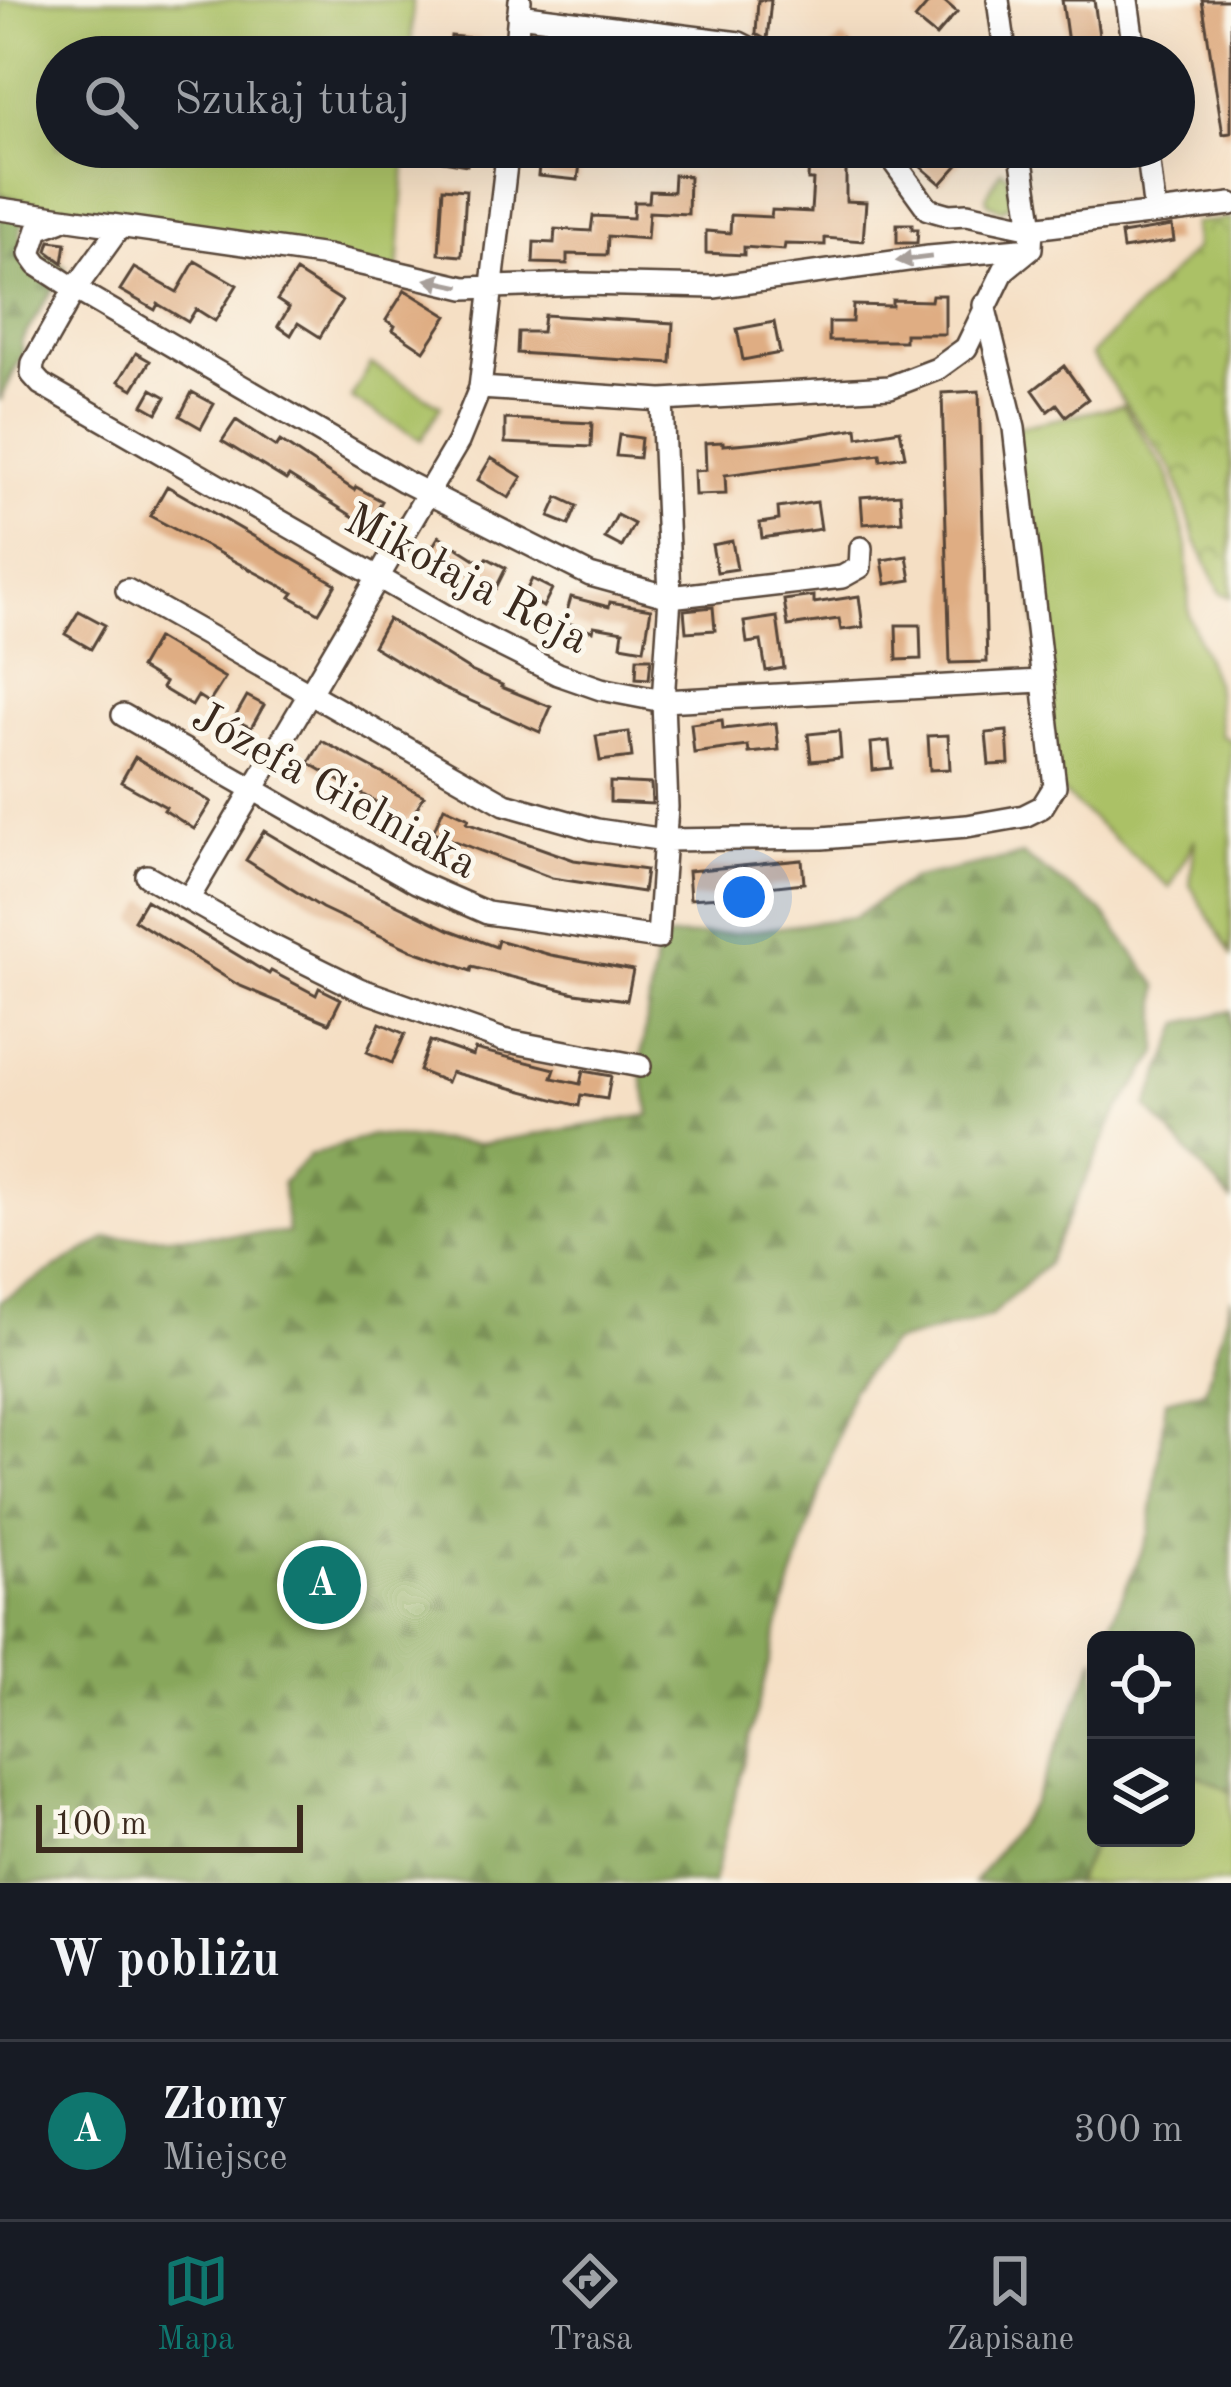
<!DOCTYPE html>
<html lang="pl">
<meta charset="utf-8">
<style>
body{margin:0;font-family:"Old Standard TT",serif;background:#20242c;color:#f1f3f6}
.controls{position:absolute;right:36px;bottom:36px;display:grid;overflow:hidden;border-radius:18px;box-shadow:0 12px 48px #0002}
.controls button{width:108px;height:108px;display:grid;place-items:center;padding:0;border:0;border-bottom:3px solid #363941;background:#171b24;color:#f1f3f6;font:60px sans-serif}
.scale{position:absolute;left:36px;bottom:30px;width:267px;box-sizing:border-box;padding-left:12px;border:6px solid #3b2a1e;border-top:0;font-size:33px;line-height:42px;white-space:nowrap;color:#3b2a1e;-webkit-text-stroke:9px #fbf7ec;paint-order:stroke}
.you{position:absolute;left:744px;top:897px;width:42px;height:42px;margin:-30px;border:9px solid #fff;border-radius:50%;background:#1a73e8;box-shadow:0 0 0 18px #1a73e833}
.badge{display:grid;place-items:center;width:78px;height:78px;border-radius:50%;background:#0f766e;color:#fff;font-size:39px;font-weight:700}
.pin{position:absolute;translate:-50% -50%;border:6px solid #fff;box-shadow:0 3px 12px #0006}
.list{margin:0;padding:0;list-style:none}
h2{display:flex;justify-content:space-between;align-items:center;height:156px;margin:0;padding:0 48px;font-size:51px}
h2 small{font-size:39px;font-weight:400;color:#9ea1a6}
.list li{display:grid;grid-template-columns:78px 1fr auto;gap:36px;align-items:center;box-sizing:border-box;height:180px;padding:0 48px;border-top:3px solid #363941}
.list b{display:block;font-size:45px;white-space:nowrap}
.list p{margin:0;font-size:39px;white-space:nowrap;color:#9ea1a6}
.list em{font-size:39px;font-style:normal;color:#9ea1a6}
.icon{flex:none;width:66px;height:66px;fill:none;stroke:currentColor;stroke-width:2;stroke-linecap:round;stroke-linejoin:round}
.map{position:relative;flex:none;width:1231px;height:1883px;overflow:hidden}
.search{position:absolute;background:#171b24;box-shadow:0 12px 48px #0002;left:36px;right:36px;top:36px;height:132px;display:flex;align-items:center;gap:30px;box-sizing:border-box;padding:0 42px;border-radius:66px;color:#9ea1a6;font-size:45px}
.sheet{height:336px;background:#171b24}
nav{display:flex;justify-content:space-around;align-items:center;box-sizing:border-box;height:168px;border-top:3px solid #363941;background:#171b24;font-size:33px;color:#9ea1a6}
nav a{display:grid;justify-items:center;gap:6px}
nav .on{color:#0f766e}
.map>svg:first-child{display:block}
.green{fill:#abc166;stroke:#737642;stroke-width:3}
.forest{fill:url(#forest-firs);stroke:#62683c;stroke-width:3}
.park{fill:url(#park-crowns);stroke:#737642;stroke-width:3}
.building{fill:#dfad83}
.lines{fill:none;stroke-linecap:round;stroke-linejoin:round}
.minor-casing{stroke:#574537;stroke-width:26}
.minor{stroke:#fff;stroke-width:21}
.oneway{fill:#a79f9a}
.labels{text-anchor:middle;stroke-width:10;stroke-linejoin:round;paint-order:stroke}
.street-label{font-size:45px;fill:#3b2a1e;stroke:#fbf7ec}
</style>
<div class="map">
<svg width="1231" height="1883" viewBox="0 0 1231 1883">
<defs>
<pattern id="forest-firs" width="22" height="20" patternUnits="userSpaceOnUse" patternTransform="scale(3)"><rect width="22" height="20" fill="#88a75b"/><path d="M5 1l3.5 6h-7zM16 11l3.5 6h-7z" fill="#70884b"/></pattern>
<pattern id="park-crowns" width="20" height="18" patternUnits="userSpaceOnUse" patternTransform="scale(3)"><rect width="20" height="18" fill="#abc166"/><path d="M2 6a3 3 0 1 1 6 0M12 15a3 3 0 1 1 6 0" fill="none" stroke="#8c9d53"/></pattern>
</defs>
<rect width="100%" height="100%" fill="#fbf7ec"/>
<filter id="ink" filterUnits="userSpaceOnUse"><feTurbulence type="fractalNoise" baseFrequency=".00833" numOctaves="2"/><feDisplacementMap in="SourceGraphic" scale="24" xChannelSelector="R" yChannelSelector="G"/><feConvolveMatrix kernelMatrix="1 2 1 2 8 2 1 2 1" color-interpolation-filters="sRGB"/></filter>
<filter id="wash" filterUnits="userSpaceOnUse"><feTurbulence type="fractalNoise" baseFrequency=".004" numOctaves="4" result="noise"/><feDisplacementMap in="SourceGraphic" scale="48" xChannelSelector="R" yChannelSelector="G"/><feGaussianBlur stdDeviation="2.7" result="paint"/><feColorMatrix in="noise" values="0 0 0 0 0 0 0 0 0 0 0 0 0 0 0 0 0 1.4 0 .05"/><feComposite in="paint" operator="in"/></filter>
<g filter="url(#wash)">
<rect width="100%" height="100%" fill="#f5dfc4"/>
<path class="green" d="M0,0H413L411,57H57V147H406L398,272L0,209Z
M1001,170L1008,175L1012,203L1002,210L988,203L986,197Z
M371,364L441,406L421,440L351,398Z
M1123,405L1169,476L1187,545L1189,616L1215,682L1221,736L1231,740V954L1190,885L1195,839L1170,888L1055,786L1014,428Z
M1186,1768L1231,1792V1883H1075L1096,1838H1186Z"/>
<path class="forest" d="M0,194L26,202L20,236L23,242L66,267L21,342L23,353L0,401Z
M1023,855L1102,911L1158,986V1053L1116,1114L1046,1265L990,1317L891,1343L852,1389L778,1627L713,1883H0V1301L107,1238L288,1233L282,1183L309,1156L371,1135L480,1144L650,1115L640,1066L658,938L736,933L855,917L911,879Z
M1231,1011V1200L1147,1107L1181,1023Z
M1231,1297V1792L1186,1768V1640H1103L1149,1535L1166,1400L1205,1391Z
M1096,1657V1838L1075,1883H974L1033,1804Z"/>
<path class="park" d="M1231,219V597L1221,593L1196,541L1174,472L1091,355L1195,249L1194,223Z"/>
<g id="blocks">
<path class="building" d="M758,0H771L767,40L756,34Z
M931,0H943L957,12L936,36L915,19Z
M1062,0H1094L1102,57H1070Z
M1202,0H1231V133L1223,134Z
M451,36L482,39L480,57H449Z
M842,37L863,57H822Z
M446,147H471L467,165L443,161Z
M541,147H582L578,180L538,176Z
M936,147H954L965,157L941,184L920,166Z
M809,156L846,157V201L866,202L863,241L825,238V245L785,244L784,250L744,247V255L706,253V231L730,233L731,215L771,217L772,210L811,212L813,180H808Z
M674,175L689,176L688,214L649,212L647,239L608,236L607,255L567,254V264L533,263L534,242L554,243L555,229L591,231L593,216L633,218L634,202H649L650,191L673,192Z
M443,188L466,190L462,256L439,254Z
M897,224H912V229H918L917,243H897Z
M1172,226L1174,241L1123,249L1121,234Z
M50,241L66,243L63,263L47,251Z
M195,261L237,285L215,321L196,309L188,322L158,304L155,310L120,290L134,268L177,292Z
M296,272L342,301L320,337L298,323L291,335L278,326L289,308L277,300Z
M405,290L447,316L424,351L393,330L395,326L386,320Z
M932,295H945V334H905V341H829V322H852L853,305L892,306V300L931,301Z
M544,315L673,323L671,363L517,353L518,332H542Z
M774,322L780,353L743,360L737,329Z
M136,353L150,361L133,389L119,381Z
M1064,366L1088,399L1066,416L1057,404L1048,411L1033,390Z
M152,389L166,397L157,413L143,405Z
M979,391L987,662L950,663L942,393Z
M192,392L214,404L201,428L180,416Z
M505,419L592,423L591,447L505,443Z
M236,420L276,447L280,441L354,490L356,487L382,501L368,526L289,476L286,480L222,441Z
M857,428L858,437L900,430L905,456L881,460L880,454L725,475L726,494L695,495L694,471L706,470L705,443L723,442V445L782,440Z
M619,435L641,438L639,458L616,456Z
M491,458L522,477L509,498L478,480Z
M167,486L336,584L319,613L291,597L294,593L150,516Z
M900,494L902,521L863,524L861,497Z
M558,497L577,506L569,525L549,517Z
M817,502L821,529L762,538L760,523L779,520L778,508Z
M617,515L634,524L622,547L605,538Z
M439,536L483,564L487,558L506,568L496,588L460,568L457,571L445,564L439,575L422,564Z
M732,541L737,569L717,572L712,545Z
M907,556L911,580L886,584L882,560Z
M532,579L552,589L543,607L524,595Z
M814,596V603L859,596L863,627L841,630L839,619L788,626L784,600Z
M571,597L609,607L610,602L651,609L644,649L621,645L623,631L594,626L593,631L564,622Z
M713,607L715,630L686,632L684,610Z
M79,611L105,625L91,649L65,634Z
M777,617L784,668L766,671L761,641L747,643L744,622Z
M388,619L471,671L502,685L501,687L551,707L540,732L442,688L373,646Z
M896,625H920L921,659L897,660Z
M157,638L225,678L209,703L198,696L192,706L162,688L165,683L140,668Z
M637,658H651L649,679L636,678Z
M247,696L264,705L251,728L234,719Z
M722,720L723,729L776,723L779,750L749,753L748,746L694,753L691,724Z
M839,731L841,758L811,761L808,734Z
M1007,731L1009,764L989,765L986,733Z
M629,732L632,757L600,761L596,736Z
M948,735L950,769L930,770L928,736Z
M322,741L424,796L409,821L309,763Z
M889,741L892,768L873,770L871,743Z
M135,757L211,802L194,829L164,810L166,807L121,782Z
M610,782L651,784L652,804L610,802Z
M444,807L469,818L467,822L574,860L646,870L643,892L552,878L452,840L433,832Z
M264,831L348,881L450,930L496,947L498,940L551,955L633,970L627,1000L575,993L472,967L471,971L411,950L322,908L246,860Z
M802,860L804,883L767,887L768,894L690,899L688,871Z
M146,900L269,974L271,971L316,995L319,988L341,999L329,1023L238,985L134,920Z
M380,1023L405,1034L392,1063L367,1052Z
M430,1041L473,1056L475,1049L555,1069L552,1078L580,1084L583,1071L611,1076L607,1099L581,1095L579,1106L451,1072L447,1082L419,1071Z"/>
</g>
</g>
<g filter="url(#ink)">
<use href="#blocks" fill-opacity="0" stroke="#574537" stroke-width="3"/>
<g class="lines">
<defs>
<path id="minor" d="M998,0L1006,57
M1127,0L1135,57
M518,15L739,43L767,57
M515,57L520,0
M883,147L928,209L949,215L967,214L1032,228L1231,204
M1147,147L1155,213
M0,209L327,256L465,288L581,284L714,287L929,257L1031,248
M60,221L38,229L30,254L38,265L75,289L119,228
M480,388L662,400L890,387L937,369L966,348L1004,270L1031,248L1032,228L1020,147
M861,548L860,567L842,577L670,597L590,575L404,481L75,289L33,363L32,374L41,384L472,631L558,674L601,689L663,701L1041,681
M127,590L505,804L597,830L665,840L822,838L967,826L1024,816L1042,807L1055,786L1014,428L984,305
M123,715L416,882L487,913L658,938L667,807L663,701L670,597L662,400
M147,876L260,940L359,989L503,1040L640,1066
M189,898L458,442L480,388L508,147"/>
</defs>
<use href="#minor" class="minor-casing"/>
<use href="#minor" class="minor"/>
</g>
<defs><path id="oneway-solid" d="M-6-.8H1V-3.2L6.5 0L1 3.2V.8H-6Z" transform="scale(3)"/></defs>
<g class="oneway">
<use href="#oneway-solid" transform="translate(914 259) rotate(173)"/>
<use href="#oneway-solid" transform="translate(443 283) rotate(-168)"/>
</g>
</g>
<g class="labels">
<g class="street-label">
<text transform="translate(468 577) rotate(28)" y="16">Mikołaja Reja</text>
<text transform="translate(336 788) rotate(29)" y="16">Józefa Gielniaka</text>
</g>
</g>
</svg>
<div class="controls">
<button><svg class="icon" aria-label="locate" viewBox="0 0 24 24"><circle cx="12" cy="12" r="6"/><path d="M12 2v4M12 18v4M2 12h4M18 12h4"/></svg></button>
<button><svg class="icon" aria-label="layers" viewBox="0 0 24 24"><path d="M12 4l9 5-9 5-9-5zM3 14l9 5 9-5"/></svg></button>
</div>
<div class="scale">100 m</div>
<div class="you"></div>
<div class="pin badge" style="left:322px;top:1585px">A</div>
<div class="search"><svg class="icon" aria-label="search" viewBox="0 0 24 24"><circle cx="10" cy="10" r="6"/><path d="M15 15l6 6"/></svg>Szukaj tutaj</div>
</div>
<section class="sheet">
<h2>W pobliżu<small></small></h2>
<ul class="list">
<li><span class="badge">A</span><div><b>Złomy</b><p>Miejsce</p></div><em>300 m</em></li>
</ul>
</section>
<nav>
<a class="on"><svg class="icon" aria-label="map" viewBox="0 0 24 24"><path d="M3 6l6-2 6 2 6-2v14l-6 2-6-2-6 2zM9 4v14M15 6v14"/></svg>Mapa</a>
<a><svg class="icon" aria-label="directions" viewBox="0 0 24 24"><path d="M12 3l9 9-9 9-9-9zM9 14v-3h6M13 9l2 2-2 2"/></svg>Trasa</a>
<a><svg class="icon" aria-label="saved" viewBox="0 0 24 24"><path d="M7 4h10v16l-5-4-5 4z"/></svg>Zapisane</a>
</nav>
